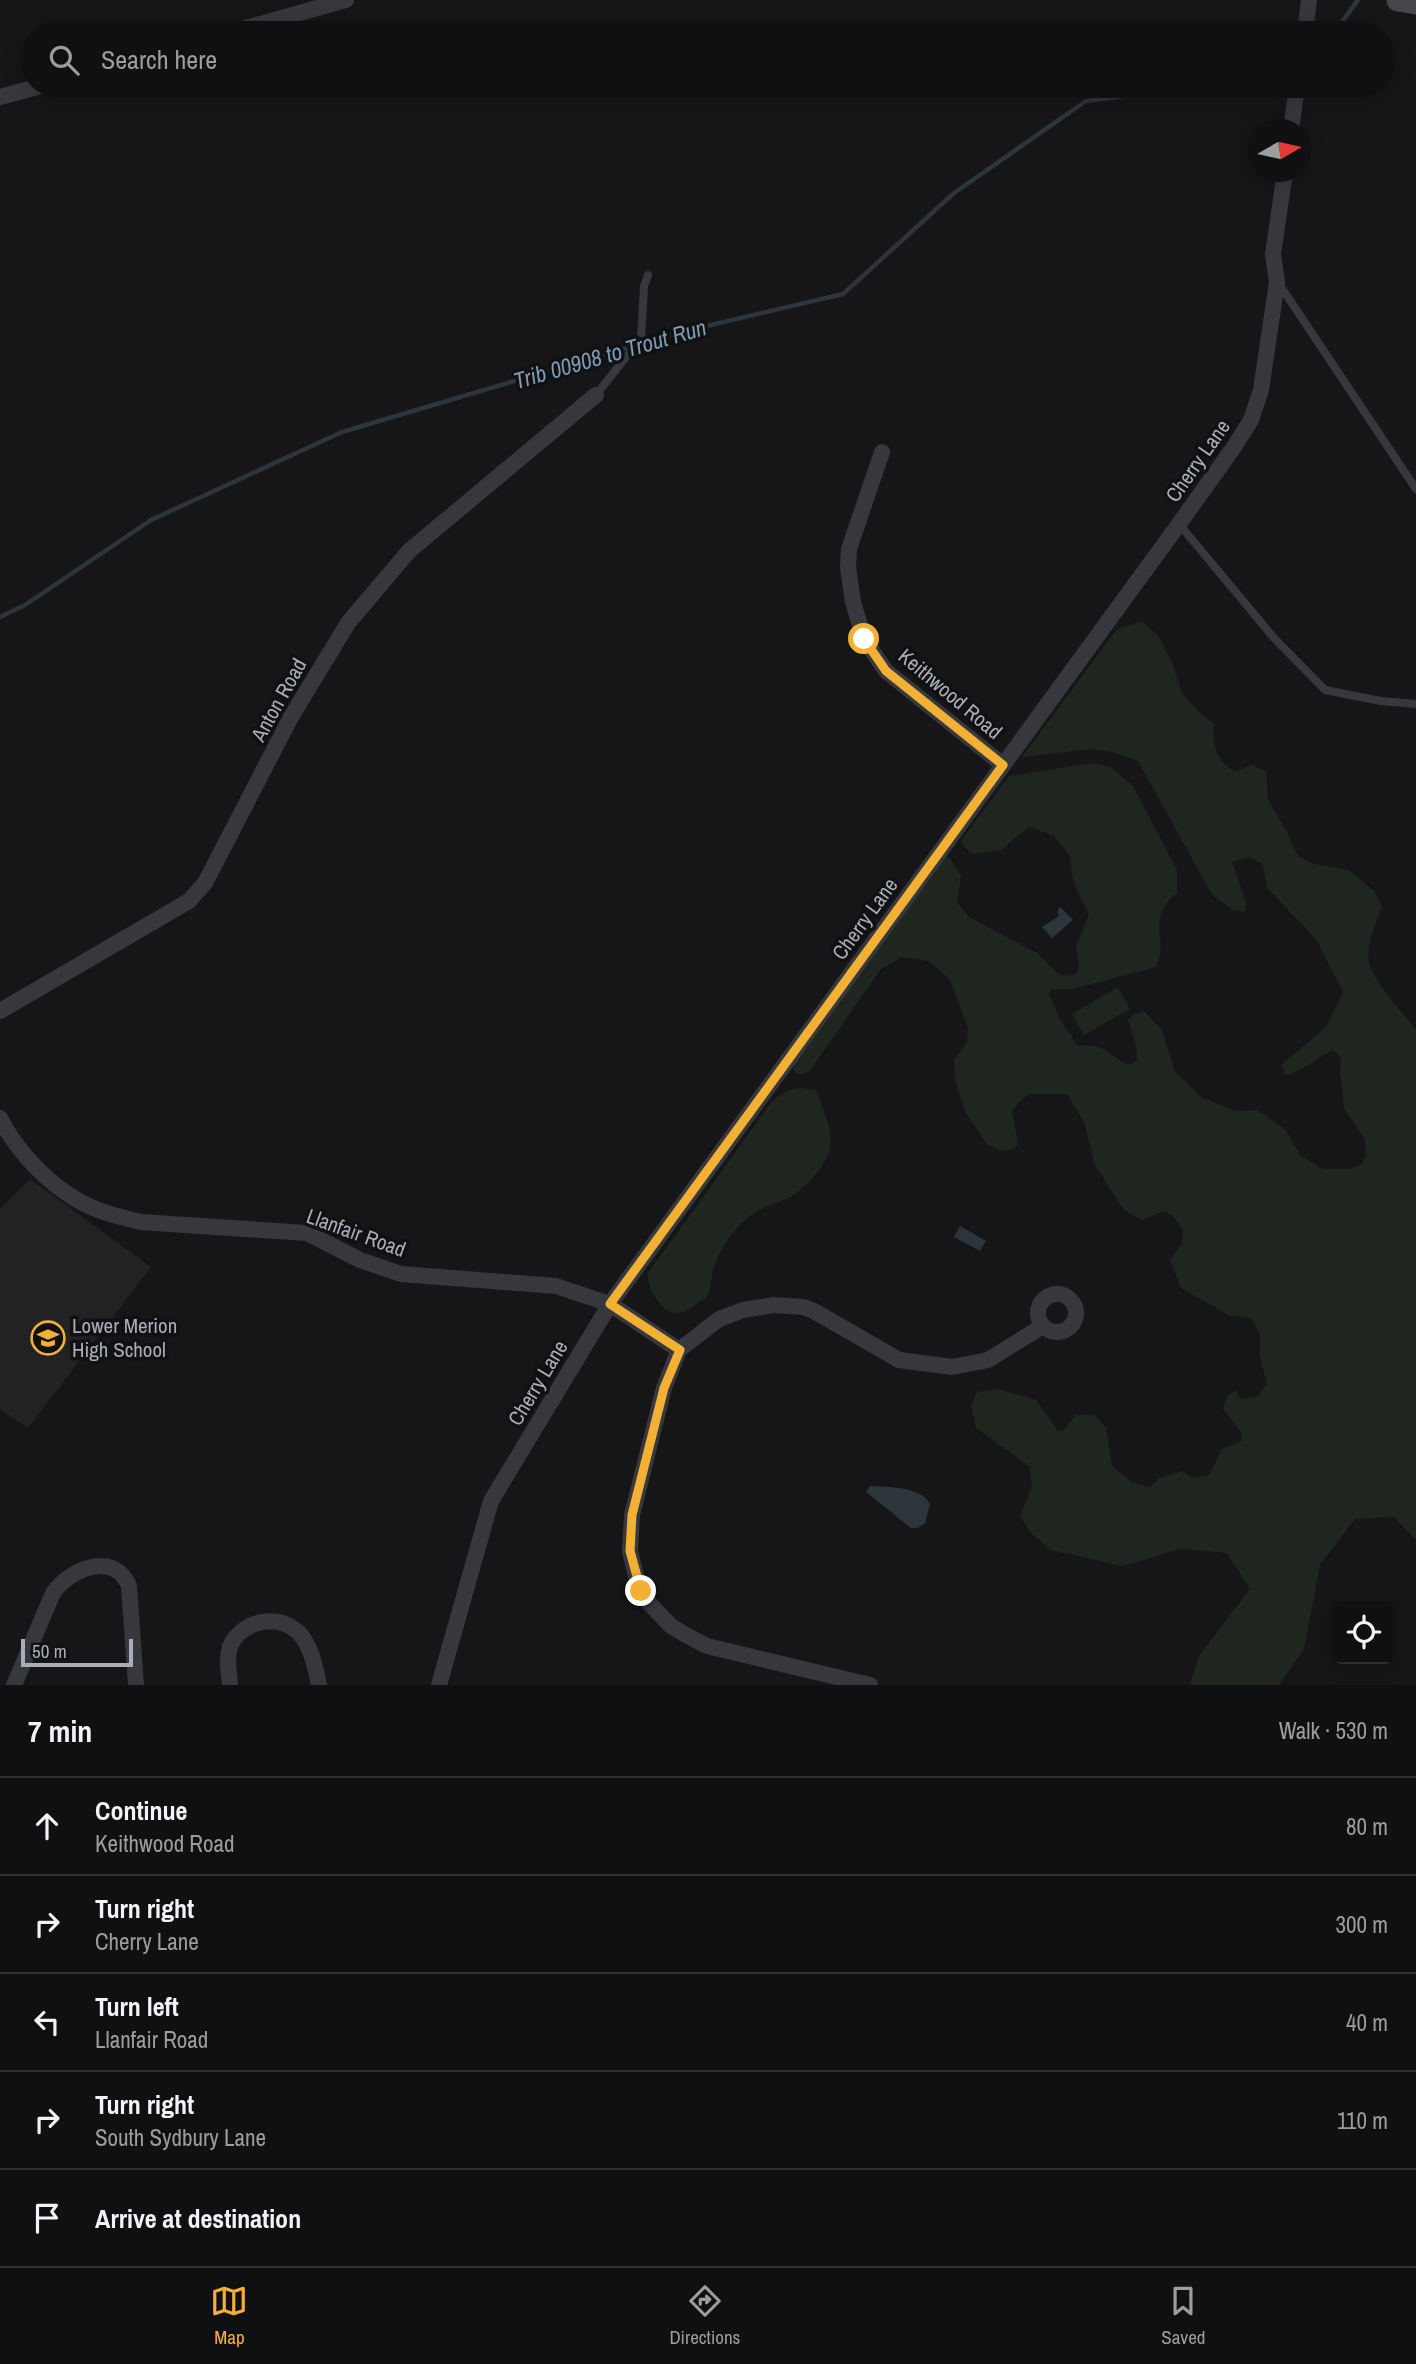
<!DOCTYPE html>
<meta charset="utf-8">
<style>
body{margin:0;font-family:"Archivo Narrow",sans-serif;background:#1e1e20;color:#f1f3f6}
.controls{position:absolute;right:21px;bottom:21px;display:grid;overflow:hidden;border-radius:10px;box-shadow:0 4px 18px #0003}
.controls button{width:63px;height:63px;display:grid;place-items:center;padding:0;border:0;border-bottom:2px solid #303032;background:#101012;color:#f1f3f6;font:35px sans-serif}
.compass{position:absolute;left:1248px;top:119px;width:63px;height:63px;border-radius:50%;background:#101012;box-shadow:0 4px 18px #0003;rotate:81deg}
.scale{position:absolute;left:21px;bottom:18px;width:112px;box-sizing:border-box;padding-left:7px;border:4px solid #a8adb8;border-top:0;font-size:19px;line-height:24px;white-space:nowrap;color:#a8adb8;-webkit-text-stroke:5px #111113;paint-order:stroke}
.stop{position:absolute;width:21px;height:21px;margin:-16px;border:5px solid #f2b134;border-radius:50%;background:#fff}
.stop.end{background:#f2b134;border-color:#fff;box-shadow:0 2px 7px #0008}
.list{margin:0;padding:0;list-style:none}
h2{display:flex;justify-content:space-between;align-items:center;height:91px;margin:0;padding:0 28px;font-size:30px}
h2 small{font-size:23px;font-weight:400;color:#9c9d9f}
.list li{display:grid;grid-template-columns:46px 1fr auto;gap:21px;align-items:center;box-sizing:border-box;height:98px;padding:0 28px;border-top:2px solid #303032}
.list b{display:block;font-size:26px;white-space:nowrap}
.list p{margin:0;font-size:23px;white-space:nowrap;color:#9c9d9f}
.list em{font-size:23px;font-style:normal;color:#9c9d9f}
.icon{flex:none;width:38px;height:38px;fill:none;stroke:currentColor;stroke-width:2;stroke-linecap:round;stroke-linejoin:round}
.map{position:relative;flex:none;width:1416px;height:1685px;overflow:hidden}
.search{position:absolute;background:#101012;box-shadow:0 4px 18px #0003;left:21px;right:21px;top:21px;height:77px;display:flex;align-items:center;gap:18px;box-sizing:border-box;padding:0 24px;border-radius:38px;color:#9c9d9f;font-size:26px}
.sheet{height:581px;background:#101012}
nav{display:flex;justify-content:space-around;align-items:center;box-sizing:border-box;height:98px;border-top:2px solid #303032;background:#101012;font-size:19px;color:#9c9d9f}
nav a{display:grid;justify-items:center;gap:4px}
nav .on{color:#f2b134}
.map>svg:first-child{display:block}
.built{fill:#222225}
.green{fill:#1e261f}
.water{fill:#2c353c}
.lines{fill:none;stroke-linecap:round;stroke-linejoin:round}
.stream{stroke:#2c353c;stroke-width:4.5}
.lane{stroke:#37383d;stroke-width:8}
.street{stroke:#37383d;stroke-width:16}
.secondary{stroke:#45474d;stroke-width:23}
.route{stroke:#f2b134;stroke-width:9}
.labels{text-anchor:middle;stroke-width:7;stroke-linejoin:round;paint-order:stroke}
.street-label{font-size:21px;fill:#a8adb8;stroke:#111113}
.poi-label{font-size:21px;fill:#a8adb8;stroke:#111113;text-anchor:start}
.water-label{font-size:23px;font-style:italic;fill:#7f9bb3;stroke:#111113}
</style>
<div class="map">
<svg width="1416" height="1685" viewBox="0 0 1416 1685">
<rect width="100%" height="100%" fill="#161618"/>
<path class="built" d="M30,1179L151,1267L28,1428L0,1409V1209Z"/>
<path class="green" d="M1142,621L1160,638L1173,665L1182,693L1198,711L1214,724C1212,745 1216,760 1235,772L1251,765L1266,771L1268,800L1287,832L1298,856L1314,864L1349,870L1374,891L1382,907C1376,923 1364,949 1370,966C1378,987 1402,1012 1416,1030V1540L1394,1517L1355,1519L1320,1565L1304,1649L1279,1685H1190L1199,1656L1250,1589L1227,1553L1181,1549L1122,1566L1051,1550L1031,1533L1020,1516L1032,1486L1029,1466L976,1428L971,1406L977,1392L999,1389L1036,1400L1058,1431H1063L1075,1415H1094L1106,1427L1112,1466L1133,1483L1151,1487L1159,1478L1182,1471L1193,1478L1209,1475L1222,1449L1242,1441L1241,1432L1223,1409C1225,1400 1227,1393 1236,1391L1240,1399L1258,1396L1267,1385L1260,1356V1334L1251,1318L1230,1316L1181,1288L1170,1260L1182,1244L1183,1230L1172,1215L1163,1211L1142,1220L1124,1210L1095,1165L1084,1122L1067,1094H1028L1012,1110L1018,1145L1011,1150L1000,1151L987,1144L965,1111L955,1080L954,1060L967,1042L968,1028L950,980L929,961L902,957L881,969L809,1072L800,1075L793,1070L792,1065L945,857L950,858L961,876L957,902L969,917L1037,953L1057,973L1065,976L1076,974L1079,966L1076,946L1089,914L1074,884L1069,854L1053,835L1029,827L1001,850L974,854L964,847L961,841L1009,776L1091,763L1111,767L1133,786L1177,870V893C1144,921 1170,939 1156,967L1073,989H1052L1049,994L1060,1019L1078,1046C1106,1043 1107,1055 1129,1065L1137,1061L1136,1046L1128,1020L1132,1015L1144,1011L1162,1030L1175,1072L1201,1097L1235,1111L1257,1110L1286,1130L1300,1155L1322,1169H1350L1362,1164L1366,1155L1365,1139L1344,1109L1340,1073L1341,1057L1333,1050C1317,1058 1302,1072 1285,1075L1281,1065L1327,1026L1343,992L1316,939L1267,888L1263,865L1251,857L1232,862L1246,902L1245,912L1233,910L1212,895L1138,761L1113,752L1091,749L1022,757L1117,629Z
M1118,987L1130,1009L1084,1035L1072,1014Z
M802,1088L816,1090C822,1108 836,1133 829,1152C821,1172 802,1193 782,1201C770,1205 759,1209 749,1217C734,1229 721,1247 715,1264C711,1273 712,1287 707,1296C705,1299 702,1300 699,1302C687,1312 675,1319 662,1306C653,1295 648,1287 648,1273L773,1100L788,1090Z"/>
<path class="water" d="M1060,907L1073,920L1052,938L1042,927L1059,916L1057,912Z
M960,1226L986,1241L980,1251L954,1237Z
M870,1486C889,1487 920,1486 930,1504L925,1523L918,1528H911L866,1492Z"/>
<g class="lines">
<path class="stream" d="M1334,33L1358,0
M0,617L25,605L151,520L342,432L677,333L843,294L954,193L1086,101L1202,86"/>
<path class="lane" d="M1279,284L1416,489
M596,395L641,338L644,286L648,275
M1179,524L1274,638L1325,690L1381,701L1416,704"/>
<path class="street" d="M228,33L346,0
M1305,33L1309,0
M0,97L41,86
M1291,130L1297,86
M882,452L849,549L848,567L853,602L864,639L886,671L1003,765
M0,1011L189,901L205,883L291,717L348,623L409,551L596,395
M0,1118C16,1150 47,1183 79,1201C98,1212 120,1217 141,1222L307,1233L360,1260L401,1274L556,1286L610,1304L679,1350
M1038 1313a19 19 0 1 1 38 0a19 19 0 1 1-38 0Z
M14,1685L53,1593C70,1569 114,1550 129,1586L136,1685
M230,1685C229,1672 226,1659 230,1647C241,1620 280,1612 300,1634C312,1648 315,1667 319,1685
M439,1685L491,1501L610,1304L1179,524L1234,447L1251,420L1261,390L1277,282L1273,254L1285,172
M870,1685L707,1646L684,1634L671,1626L648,1602L637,1580L630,1551L632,1515L664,1388L679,1350L719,1319L743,1310L774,1305L803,1307L814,1311L899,1360L952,1367L988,1360L1043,1326"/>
<path class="secondary" d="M1398,0L1416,3"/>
</g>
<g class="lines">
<path class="route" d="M641,1591L630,1551L632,1515L664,1388L680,1350L610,1304L1003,765L886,671L864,639"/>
</g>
<defs>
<symbol id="school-ring" viewBox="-11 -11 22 22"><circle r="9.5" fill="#111113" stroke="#f2b134" stroke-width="1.5"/><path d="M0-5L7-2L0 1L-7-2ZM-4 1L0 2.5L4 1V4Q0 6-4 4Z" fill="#f2b134"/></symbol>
</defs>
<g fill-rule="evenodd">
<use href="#school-ring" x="29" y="1319" width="38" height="38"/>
</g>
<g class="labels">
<g class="street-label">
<text transform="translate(1198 461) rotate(-55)" y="7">Cherry Lane</text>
<text transform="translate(950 694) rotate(40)" y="7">Keithwood Road</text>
<text transform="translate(279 700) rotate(-61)" y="7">Anton Road</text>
<text transform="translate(865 919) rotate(-54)" y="7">Cherry Lane</text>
<text transform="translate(356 1233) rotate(20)" y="7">Llanfair Road</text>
<text transform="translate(538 1383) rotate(-59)" y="7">Cherry Lane</text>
</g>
<g class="poi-label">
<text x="72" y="1333">Lower Merion<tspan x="72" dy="24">High School</tspan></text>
</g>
<g class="water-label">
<text transform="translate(610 354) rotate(-16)" y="8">Trib 00908 to Trout Run</text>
</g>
</g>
</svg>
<div class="controls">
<button><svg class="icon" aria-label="locate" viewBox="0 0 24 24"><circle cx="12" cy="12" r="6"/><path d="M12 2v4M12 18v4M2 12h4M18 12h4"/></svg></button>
</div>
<svg class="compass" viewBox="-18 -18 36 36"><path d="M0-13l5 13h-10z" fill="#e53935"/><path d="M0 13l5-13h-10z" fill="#9c9d9f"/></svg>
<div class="scale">50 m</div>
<div class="stop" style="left:864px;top:639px"></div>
<div class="stop end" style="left:641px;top:1591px"></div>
<div class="search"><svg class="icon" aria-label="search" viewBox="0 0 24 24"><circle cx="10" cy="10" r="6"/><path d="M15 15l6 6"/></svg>Search here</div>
</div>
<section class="sheet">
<h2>7 min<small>Walk · 530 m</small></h2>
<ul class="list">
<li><svg class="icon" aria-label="ahead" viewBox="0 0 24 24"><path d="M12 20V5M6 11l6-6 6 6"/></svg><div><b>Continue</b><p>Keithwood Road</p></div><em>80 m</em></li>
<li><svg class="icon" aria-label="right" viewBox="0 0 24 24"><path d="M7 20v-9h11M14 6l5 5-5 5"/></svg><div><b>Turn right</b><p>Cherry Lane</p></div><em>300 m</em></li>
<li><svg class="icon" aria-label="left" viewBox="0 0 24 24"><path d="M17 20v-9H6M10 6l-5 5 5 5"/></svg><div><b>Turn left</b><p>Llanfair Road</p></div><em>40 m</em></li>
<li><svg class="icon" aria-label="right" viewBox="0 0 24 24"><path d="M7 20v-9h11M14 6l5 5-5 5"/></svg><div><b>Turn right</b><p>South Sydbury Lane</p></div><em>110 m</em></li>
<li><svg class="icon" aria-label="arrive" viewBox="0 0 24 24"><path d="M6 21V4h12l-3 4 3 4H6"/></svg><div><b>Arrive at destination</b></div></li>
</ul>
</section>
<nav>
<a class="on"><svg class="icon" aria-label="map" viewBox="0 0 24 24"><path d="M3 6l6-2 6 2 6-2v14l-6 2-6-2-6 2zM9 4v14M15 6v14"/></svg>Map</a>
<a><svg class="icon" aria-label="directions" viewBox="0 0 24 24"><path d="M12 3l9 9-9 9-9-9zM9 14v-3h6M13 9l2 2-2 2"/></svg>Directions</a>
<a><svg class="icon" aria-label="saved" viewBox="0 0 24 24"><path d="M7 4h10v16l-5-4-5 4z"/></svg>Saved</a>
</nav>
